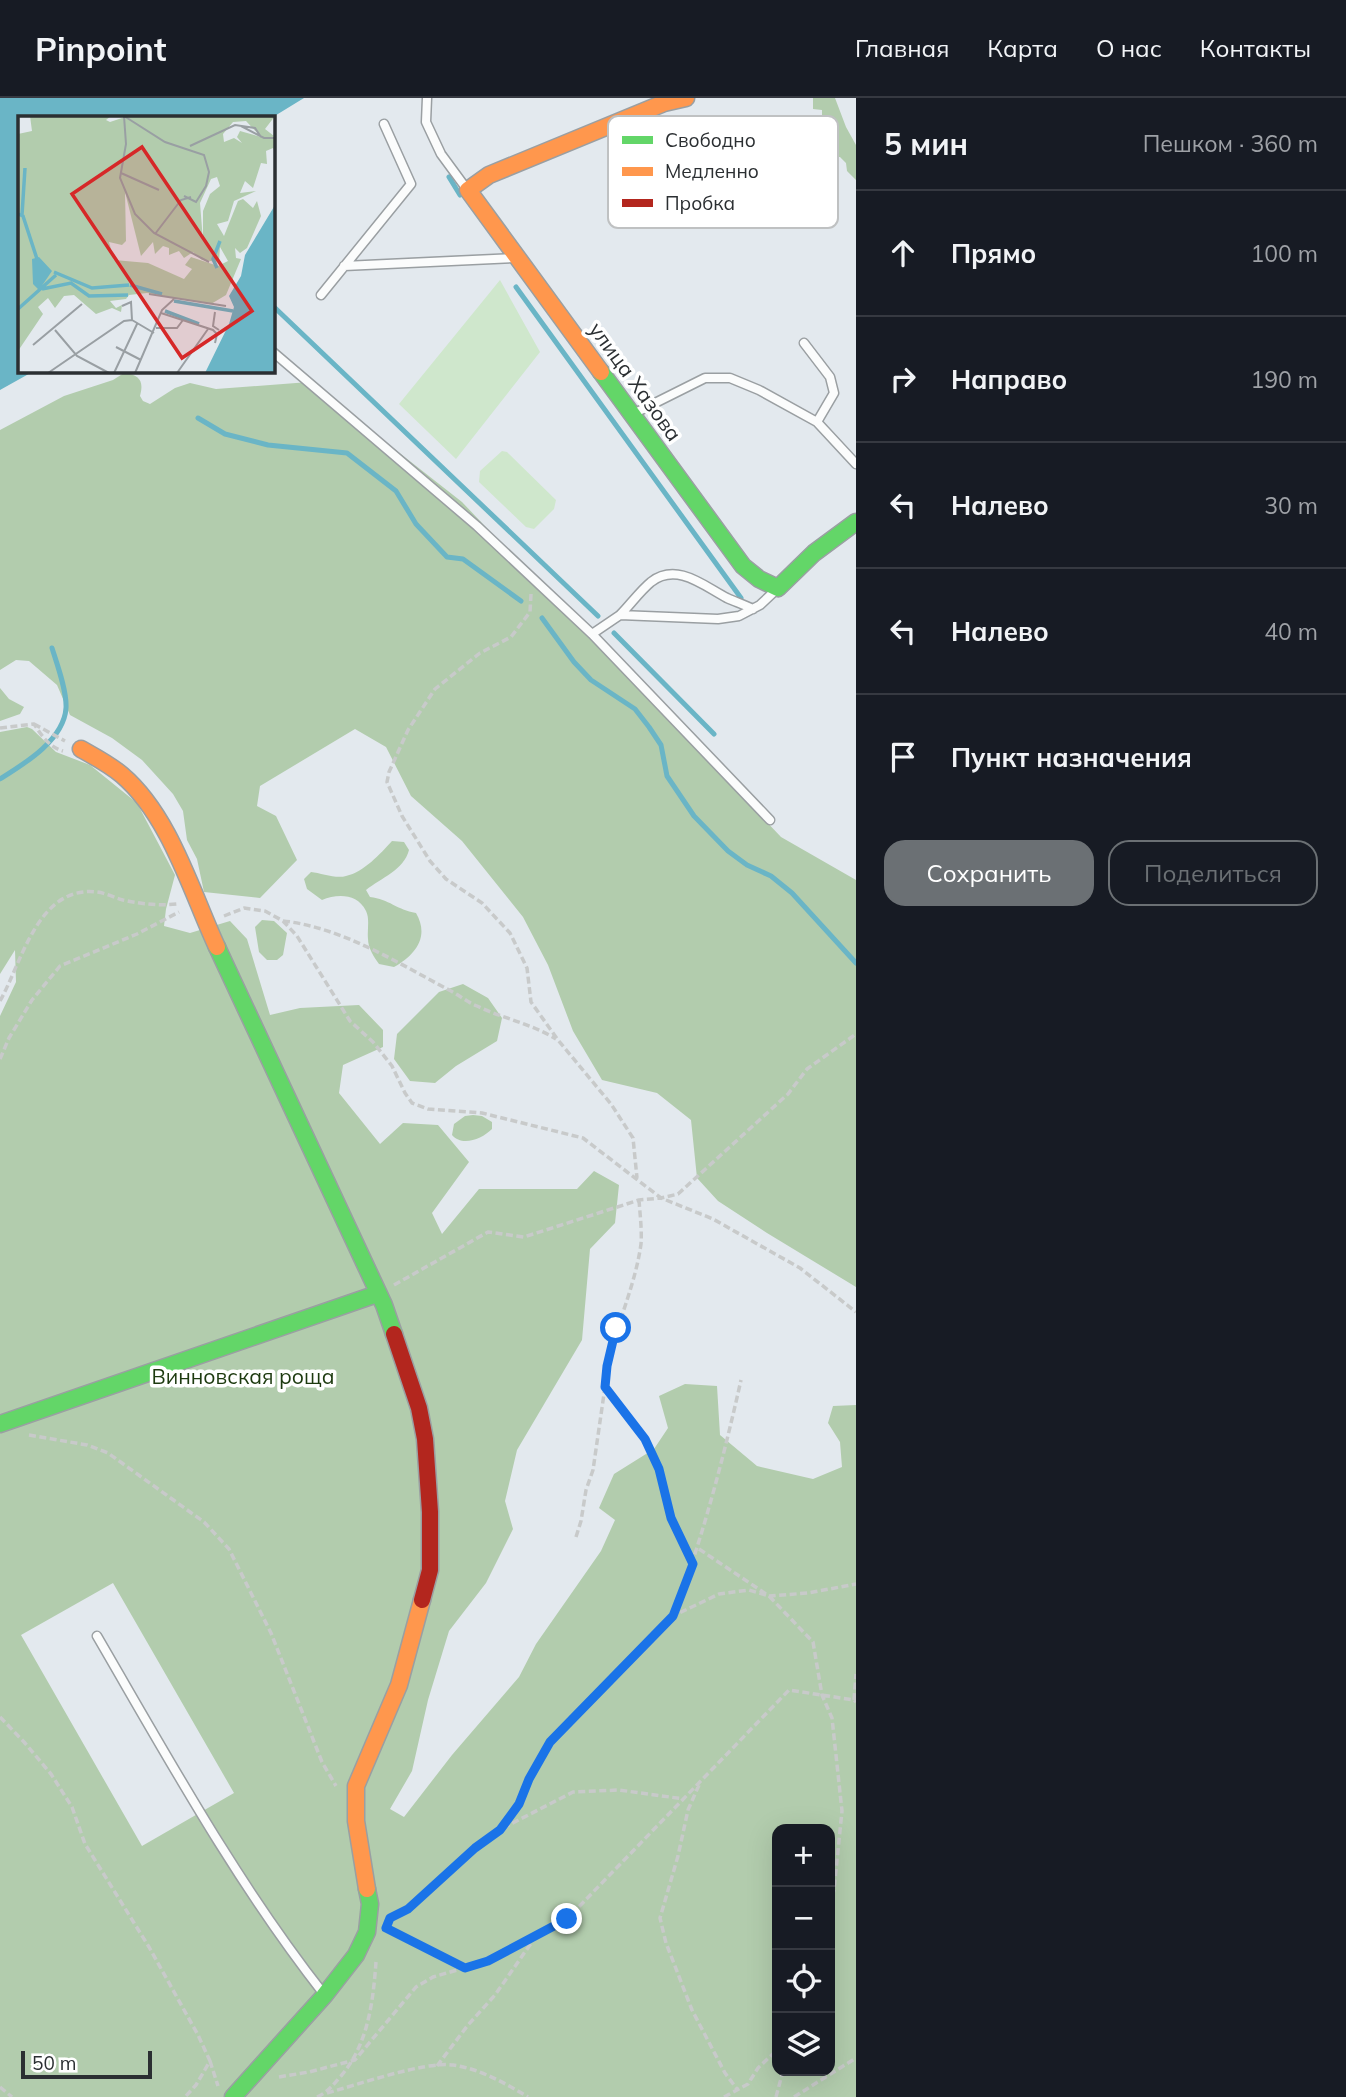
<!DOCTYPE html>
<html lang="ru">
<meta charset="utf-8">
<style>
body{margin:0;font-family:Mulish,sans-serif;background:#242831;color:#f1f3f6}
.controls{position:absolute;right:21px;bottom:21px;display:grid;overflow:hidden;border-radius:14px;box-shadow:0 7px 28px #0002}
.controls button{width:63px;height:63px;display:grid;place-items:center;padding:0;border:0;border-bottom:2px solid #363941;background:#171b24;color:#f1f3f6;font:35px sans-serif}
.scale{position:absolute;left:21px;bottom:18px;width:131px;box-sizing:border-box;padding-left:7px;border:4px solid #2b2f32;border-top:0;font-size:19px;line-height:24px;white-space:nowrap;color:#2b2f32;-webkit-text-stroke:5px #fff;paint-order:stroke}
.stop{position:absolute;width:21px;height:21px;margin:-16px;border:5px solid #1a73e8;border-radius:50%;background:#fff}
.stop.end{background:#1a73e8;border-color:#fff;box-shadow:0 2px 7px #0008}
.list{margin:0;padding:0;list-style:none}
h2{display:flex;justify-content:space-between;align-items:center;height:91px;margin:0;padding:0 28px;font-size:30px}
h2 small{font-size:23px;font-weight:400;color:#9ea1a6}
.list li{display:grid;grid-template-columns:46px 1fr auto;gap:21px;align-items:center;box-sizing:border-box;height:126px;padding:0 28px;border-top:2px solid #363941}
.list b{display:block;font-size:26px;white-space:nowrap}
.list em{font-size:23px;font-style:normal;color:#9ea1a6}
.actions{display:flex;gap:14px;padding:21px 28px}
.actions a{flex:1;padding:16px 0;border:2px solid #6b7074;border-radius:21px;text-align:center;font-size:24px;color:#6b7074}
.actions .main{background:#6b7074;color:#fff}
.icon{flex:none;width:38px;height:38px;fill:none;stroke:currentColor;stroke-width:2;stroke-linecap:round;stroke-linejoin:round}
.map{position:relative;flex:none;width:856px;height:1999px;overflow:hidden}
header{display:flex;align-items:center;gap:42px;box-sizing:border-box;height:98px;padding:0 35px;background:#171b24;border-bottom:2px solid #363941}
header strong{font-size:33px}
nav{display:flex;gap:38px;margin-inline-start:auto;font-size:24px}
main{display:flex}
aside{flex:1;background:#171b24}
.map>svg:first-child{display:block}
.green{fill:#cfe7cc}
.forest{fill:#b2ccad;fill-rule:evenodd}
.water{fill:#6ab5c6}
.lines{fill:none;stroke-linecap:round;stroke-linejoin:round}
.stream{stroke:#6ab5c6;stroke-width:5}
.lane-casing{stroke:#9a9fa2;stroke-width:11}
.fast-casing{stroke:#9a9fa2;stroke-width:19}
.slow-casing{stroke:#9a9fa2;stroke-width:19}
.jam-casing{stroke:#9a9fa2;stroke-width:19}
.path{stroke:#c8caca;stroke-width:3.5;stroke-dasharray:7 3.5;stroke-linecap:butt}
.lane{stroke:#fbfcfc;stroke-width:8}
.fast{stroke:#63d668;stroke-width:16}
.slow{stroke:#ff974d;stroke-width:16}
.jam{stroke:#b3261e;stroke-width:16}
.route{stroke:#1a73e8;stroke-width:9}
.labels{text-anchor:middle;stroke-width:7;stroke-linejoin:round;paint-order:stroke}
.street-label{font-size:21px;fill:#2b2f32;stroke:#fff}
.park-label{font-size:21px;fill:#1d3a0f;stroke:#fff}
.inset-river{fill:none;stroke:#6ab5c6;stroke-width:3.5}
.inset-road{fill:none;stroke:#999fa3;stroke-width:2}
.view{fill:#d62828;fill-opacity:0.15;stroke:#d62828;stroke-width:3.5}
.inset-edge{fill:none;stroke:#2b2f32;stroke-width:3.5}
.key{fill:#fff;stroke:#bfc1c2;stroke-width:2}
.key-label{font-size:19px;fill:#2b2f32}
</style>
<header>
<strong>Pinpoint</strong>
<nav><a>Главная</a><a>Карта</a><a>О нас</a><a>Контакты</a></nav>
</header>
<main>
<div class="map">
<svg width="856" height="1999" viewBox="0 0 856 1999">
<rect width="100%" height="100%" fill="#e3e9ee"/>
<path class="green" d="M500,182L540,254L456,361L399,306Z
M502,353L507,354L556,402L554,411L534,431L526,429L479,384L480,373Z"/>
<path class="forest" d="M813,0H835L846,29L856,47V82L847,73L846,65L840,59H831L826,40L830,26L822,22V12L813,11Z
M124,275C140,277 144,283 140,298L143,303L150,306L175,290L190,285L216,291L309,284L462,404L781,739L856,782V1189L767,1135L718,1103L697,1080L691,1022L657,995L602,982L573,933L548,867L523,819L462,743L411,698L386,649L355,631L260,688L257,708L276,718L297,762L260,800L204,794L197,761L187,742L183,713L173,696L142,662L112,640L70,617L57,587L29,563L16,562L0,572V332L64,298L113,282Z
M0,590L9,601L24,609L20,616L0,623Z
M27,629L32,631L56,654L90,667L137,705L175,777L166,811L164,828L190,835L230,823L247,841L270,917L300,910L359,907L383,932V949L343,967L339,995L380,1046L403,1025L438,1027L469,1064L432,1115L442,1136L479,1091H577L594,1073L619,1087L615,1125L590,1151L582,1242L517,1352L505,1403L513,1431L486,1485L449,1533L428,1602L412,1673L390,1711L404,1719L452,1657L519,1579L536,1546L601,1453L615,1422L599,1410L614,1376L654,1351L668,1330L659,1298L685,1286L717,1288L720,1337L757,1368L813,1381L842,1369L840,1344L828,1325L833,1308L856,1307V1999H0V918L16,884L15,852L0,876V634ZM113,1485L234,1695L142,1748L21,1537ZM777,1731H830V1973H777Z
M392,743L404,744L409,752C404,772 381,780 366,792L370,799C389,801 397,812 416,815C430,839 415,857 394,869L379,866C374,859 368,850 368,841C367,832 370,821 366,813C357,795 337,796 322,802L307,791L304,781L311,774C321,775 336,781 346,778C364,774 380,756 392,743Z
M262,822L274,823L287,835L283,857L277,862H267L259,854L255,829Z
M463,886L488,900L502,920L497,943L456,968L435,985L410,983L394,961L397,936L439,894Z
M473,1017L482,1018L492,1024V1031C482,1041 462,1049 452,1037L454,1026L465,1018Z"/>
<path class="water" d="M0,0H304L273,19H19V273H34L0,292Z"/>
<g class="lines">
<path class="stream" d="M449,79L460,97
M516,189L741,500
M273,208L598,518
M198,320L225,336L268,347L347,355L396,393L416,426L447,459L463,461L521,503
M542,520L574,564L591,582L635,611L649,629L661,647L667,678L694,718L728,753L747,767L771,778L792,795L856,865
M614,535L714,636
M0,681C24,666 64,642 66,610C67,593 57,566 52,550"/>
<defs>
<path id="lane" d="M427,0L426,24L441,56L466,90
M344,168L514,160
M321,197L411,86L384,26
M804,245L830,279L834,295L817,324
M273,254L477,428L592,536L770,722
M635,315L705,280H730L759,292L817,324L856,366
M620,517C630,507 640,493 651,484C677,464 704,488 727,500C736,504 745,507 753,511
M592,536L620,517L718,521L739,518L760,507L777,491
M97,1538C168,1660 236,1784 323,1895"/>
<path id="fast" d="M601,274L743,468L759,481L778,490L814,455L856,424
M217,849L384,1207L394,1236
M0,1326L377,1196
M233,1999L324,1898L356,1857L367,1834L370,1806L367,1791"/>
<path id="slow" d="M601,274L468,92L489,77L664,5L686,0
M81,651C95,659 109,666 122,677C170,718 191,793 217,849
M367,1791L356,1723V1688L399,1587L422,1502"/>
<path id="jam" d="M394,1236L419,1310L425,1341L430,1414V1472L422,1502"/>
</defs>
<use href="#lane" class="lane-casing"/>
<use href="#fast" class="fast-casing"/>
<use href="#slow" class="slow-casing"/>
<use href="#jam" class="jam-casing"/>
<path class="path" d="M531,496L530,514L511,539L480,555L435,591L408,632L389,674L387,684L402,718L430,763L446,781L482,805L510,835L527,870L531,904L558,942L611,1006L633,1040L637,1080
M34,626L65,643
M0,630L34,626C42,638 49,649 63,653
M224,818L244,810L265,813L283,823L297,838L350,923L373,944L392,968L405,995L412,1005L428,1011L482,1015L583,1040L661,1100L713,1121L800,1170L856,1214
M283,823C341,829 398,865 449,892C459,897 467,904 477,908C504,921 530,925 556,941
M0,903C22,864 38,787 97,794C106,795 115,800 123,802C142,806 158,808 177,806
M0,961L9,940L32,902L60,868L137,836L179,814
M639,1102C640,1116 642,1132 641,1146C634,1196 609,1240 605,1289L645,1341L659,1371L671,1421L693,1466
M394,1187L488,1134L524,1139L639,1102L661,1100L678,1096L788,996L807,971L856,936
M29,1337L87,1347L108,1355L204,1424L229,1451L271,1535L322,1664L336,1688
M576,1439L581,1423L586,1392L593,1372L605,1289
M699,1451L769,1498L808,1495L856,1486
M674,1516C703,1439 723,1362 741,1282
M854,1602L856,1576
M0,1619L24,1644L51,1676L72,1709L85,1746L149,1849L198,1937L210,1963L196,1987L185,1999
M699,1687L688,1712L678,1758L660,1820L666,1845L692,1912L725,1975L737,1991
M503,1730L573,1694L619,1692L684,1701
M387,1822L408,1810L475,1750L500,1732L518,1706L529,1681L550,1644L673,1518L719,1496L749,1492L769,1498L813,1544L822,1597L832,1620L842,1713L834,1792L830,1807
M386,1830L465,1870
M210,1963L218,1988
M437,1968L468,1927L495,1897L534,1841
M279,1979L309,1974L355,1962L416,1889L433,1879L488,1863L567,1821L789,1592L854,1602L856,1604
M0,1989L12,1999
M327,1995C357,1987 425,1963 453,1967C480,1971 505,1985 528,1999
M317,1999C328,1994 333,1987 341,1978C368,1946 373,1905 376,1864
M724,1999L748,1986L758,1970L777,1952
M776,1999L783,1973
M794,1999L856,1960"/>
<use href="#lane" class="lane"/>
<use href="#fast" class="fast"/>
<use href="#slow" class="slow"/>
<use href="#jam" class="jam"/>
</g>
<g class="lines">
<path class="route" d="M567,1821L488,1863L465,1870L386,1830L390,1820L408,1811L475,1750L500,1732L519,1706L529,1681L550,1644L673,1518L693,1466L671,1420L659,1371L645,1341L605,1289L607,1268L616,1230"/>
</g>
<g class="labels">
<g class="street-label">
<text transform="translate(635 284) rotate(54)" y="7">улица Хазова</text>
</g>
<g class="park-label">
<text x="243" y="1286">Винновская роща</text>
</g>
</g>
<g transform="translate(18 18)">
<rect width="257" height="257" fill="#e3e9ee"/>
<path d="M12,0H93L88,4L92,6L110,0H257L247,13L256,20L252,23L257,22V36L255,32L248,35L249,48L243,47L235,72L227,65L222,77L238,75L216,85L210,105L199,108L206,120L220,85L225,83L235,92L239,85L243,100L229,132L222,137L217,132L218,142L223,143L208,179L193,188L129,177L111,179L108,183L92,185L98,192L104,189L103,196L94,192L78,198L56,179L46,180L37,192L30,182L20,191L25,198L0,235V18L14,15ZM228,5L243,21L222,15L219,21L224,27L216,22L206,26L205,18L215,6ZM199,61L202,70L192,78L185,95V125L182,87L193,63ZM107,76L123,140L135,126L137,138L145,130L151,132V139L161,135L166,142L175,136L184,144L201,146L202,131L210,145L200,150L173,141L167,149L174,153L166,163L130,147L96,144L91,126L104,129L108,125Z" fill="#b2ccad" fill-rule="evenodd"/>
<path d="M257,89V257H187L211,208L216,191L211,180L223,160L227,139ZM21,141L34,155L21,174L15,168L14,143Z" fill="#6ab5c6"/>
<path class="inset-river" d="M0,98L5,100L19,143M4,99L7,52M199,152L195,143L202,125M36,156L74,172L111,169M112,169L144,178M24,173L53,167L71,180L110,179M156,185L215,195M0,193L38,159M147,195L181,208"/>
<path class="inset-road" d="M106,0L108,28L102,62L117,98L136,117L191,146M106,0L147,26L186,39L191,56L188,70L178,86L166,80M223,10L246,22H258M172,30L217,9L237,12L243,21M103,57L141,74M137,118L163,84L173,81M131,178L208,190M104,190L113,186L114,204M197,196L195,210L201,214M143,197L195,214L199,218L197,227M114,204L136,217M138,212H159L165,204M37,214L59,240L91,257M15,229L64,188M98,231L123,244M30,257L106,205L114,204M96,257L119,208M117,257L144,194L156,183M159,257L190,213"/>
<path class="view" d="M124,31L234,195L164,242L54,78Z"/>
<rect width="257" height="257" class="inset-edge"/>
</g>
<rect x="608" y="18" width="230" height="112" rx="10" class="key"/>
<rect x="622" y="38" width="31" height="8" fill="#63d668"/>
<rect x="622" y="69" width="31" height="9" fill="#ff974d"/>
<rect x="622" y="101" width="31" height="8" fill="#b3261e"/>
<g class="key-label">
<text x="665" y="49">Свободно</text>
<text x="665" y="80">Медленно</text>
<text x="665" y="112">Пробка</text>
</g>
</svg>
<div class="controls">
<button>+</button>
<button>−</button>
<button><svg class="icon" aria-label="locate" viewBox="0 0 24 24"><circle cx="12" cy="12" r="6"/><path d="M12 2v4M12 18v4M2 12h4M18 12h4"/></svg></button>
<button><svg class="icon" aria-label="layers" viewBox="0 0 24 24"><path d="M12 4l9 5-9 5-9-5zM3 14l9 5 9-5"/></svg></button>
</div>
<div class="scale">50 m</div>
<div class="stop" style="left:616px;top:1230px"></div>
<div class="stop end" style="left:567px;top:1821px"></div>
</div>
<aside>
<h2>5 мин<small>Пешком · 360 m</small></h2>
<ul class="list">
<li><svg class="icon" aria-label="ahead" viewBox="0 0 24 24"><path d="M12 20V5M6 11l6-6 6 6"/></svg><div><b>Прямо</b></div><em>100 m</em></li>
<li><svg class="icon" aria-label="right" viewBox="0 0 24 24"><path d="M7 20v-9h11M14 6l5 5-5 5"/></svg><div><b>Направо</b></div><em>190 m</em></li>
<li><svg class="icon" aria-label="left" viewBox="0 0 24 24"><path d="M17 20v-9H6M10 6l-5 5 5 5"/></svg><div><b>Налево</b></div><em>30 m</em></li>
<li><svg class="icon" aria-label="left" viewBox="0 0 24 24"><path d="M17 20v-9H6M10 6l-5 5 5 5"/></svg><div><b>Налево</b></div><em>40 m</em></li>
<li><svg class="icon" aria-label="arrive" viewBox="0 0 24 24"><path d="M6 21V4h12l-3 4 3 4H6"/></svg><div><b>Пункт назначения</b></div></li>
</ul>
<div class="actions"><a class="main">Сохранить</a><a>Поделиться</a></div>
</aside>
</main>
